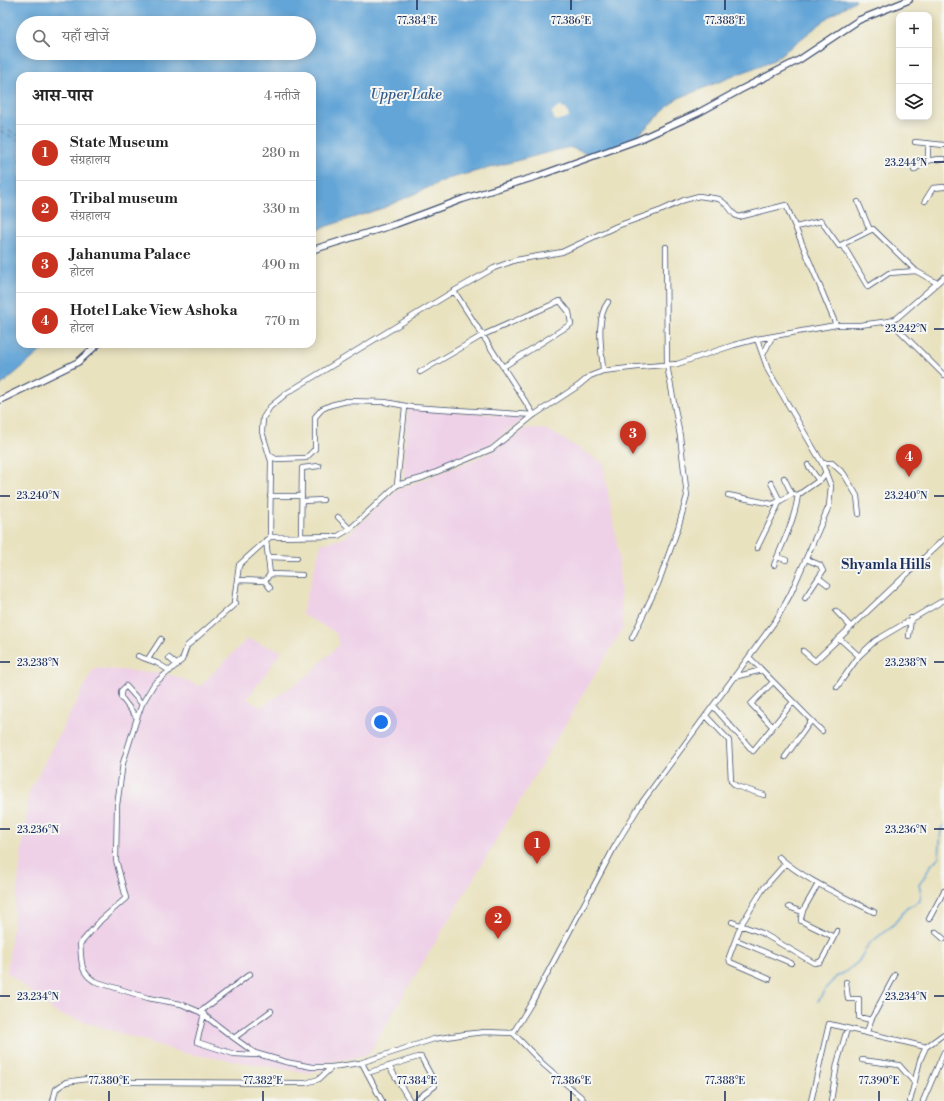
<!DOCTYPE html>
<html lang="hi">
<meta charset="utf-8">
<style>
body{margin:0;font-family:"Libre Bodoni","Noto Serif Devanagari",serif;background:#f2f2f2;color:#222}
.controls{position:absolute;right:12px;top:12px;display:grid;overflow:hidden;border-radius:8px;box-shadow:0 2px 10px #0003}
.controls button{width:36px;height:36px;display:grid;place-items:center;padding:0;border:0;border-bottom:1px solid #e0e0e0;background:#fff;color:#222;font:20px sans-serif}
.you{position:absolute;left:381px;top:722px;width:14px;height:14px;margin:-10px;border:3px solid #fff;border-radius:50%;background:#1a73e8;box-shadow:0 0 0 6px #1a73e833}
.badge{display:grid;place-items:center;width:26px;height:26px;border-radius:50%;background:#c8321e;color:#fff;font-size:13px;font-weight:700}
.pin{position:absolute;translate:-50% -33px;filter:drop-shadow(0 1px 2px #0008)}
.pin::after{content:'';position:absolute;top:21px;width:14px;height:12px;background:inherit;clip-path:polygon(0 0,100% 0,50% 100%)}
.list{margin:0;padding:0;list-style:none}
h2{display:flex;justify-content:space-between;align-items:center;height:52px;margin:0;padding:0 16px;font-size:17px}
h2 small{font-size:13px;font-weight:400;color:#767676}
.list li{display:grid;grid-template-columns:26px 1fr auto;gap:12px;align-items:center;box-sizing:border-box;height:56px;padding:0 16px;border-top:1px solid #e0e0e0}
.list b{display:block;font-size:15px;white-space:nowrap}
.list p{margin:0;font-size:13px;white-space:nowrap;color:#767676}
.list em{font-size:13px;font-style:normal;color:#767676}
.icon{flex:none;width:22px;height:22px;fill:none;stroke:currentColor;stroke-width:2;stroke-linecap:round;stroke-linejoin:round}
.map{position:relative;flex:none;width:944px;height:1101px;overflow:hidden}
.search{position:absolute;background:#fff;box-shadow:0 2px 10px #0003;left:16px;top:16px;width:300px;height:44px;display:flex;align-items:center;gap:10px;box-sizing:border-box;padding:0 14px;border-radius:22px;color:#767676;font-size:15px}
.panel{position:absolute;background:#fff;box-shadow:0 2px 10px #0003;left:16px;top:72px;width:300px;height:276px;border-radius:12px}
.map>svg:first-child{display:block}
.built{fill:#eed0e7}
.water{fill:#63a5d7;stroke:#3f6a9a;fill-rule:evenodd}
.pier{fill:#e9e2bf}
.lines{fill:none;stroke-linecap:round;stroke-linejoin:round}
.stream{stroke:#63a5d7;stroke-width:1.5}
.ferry{stroke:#345888;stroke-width:1;stroke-dasharray:5 4;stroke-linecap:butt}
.minor-casing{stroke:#3a4a6d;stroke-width:6}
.tertiary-casing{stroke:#3a4a6d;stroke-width:8}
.minor{stroke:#fff;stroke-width:4.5}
.tertiary{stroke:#fff;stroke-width:5.5}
.ticks{fill:none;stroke:#1b2f5e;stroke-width:1.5}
.labels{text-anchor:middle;stroke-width:4;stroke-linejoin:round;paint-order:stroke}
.water-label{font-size:14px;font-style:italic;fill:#345888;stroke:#f6f6f2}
.neighbourhood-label{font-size:14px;font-weight:bold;fill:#1b2f5e;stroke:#f6f6f2}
.ticks-label{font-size:10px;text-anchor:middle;fill:#1b2f5e;stroke:#f6f6f2;stroke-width:4;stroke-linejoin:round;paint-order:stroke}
</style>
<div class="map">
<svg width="944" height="1101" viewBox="0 0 944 1101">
<rect width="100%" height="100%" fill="#f6f6f2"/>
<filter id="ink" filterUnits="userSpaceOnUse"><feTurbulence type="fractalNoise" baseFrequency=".025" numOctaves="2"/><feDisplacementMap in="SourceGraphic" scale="8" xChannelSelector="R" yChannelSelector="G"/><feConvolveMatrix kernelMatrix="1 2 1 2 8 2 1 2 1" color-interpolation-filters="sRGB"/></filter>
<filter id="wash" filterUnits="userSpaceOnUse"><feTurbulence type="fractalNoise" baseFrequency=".012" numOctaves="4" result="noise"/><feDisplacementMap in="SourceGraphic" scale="16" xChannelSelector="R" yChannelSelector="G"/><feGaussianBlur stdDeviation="0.9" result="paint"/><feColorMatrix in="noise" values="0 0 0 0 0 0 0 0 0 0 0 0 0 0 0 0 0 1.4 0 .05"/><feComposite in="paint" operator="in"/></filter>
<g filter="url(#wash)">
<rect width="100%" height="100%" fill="#e9e2bf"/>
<path class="built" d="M408,409L522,416L525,418L487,447L407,478H403Z
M527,428L548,430L603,463L618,550L623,628L368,1055L324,1063L323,1070L309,1073L183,1053L56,1013L7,972L29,792L94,668L158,673L175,676L200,686L247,639L282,651L247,699L261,707L307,676L339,645L336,633L302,614L321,544L344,538L399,489L471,461L497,449Z"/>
<path class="water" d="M0,0H856L829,17L774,60L676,99L632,141L590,155L569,147L447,179L383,208L312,231V76H20V344H60L41,351L0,386ZM23,23H309V53H23Z"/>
<path class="pier" d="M562,107L563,109H566L569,117L555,121L552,112L556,108Z"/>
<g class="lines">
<path class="stream" d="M818,1001L826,988L836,977L847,971L858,962L869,944L893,925L907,908L920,901L921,893L919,885L932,864L939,857L941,829L944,825"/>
<path class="ferry" d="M0,127L20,136
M0,131L20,141"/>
</g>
</g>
<g filter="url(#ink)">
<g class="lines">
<defs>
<path id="minor" d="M915,142L944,145
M928,143V160
M914,170C925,161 930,159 944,159
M925,201L933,188L944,187
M858,202L870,230
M796,227L821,221L839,246L873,229L916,271L937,283
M843,245L868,287L889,273L916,271
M454,291L534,415
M890,321L944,375
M763,355L772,337
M603,371C602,351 595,319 608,302
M420,372L483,335L560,301L569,312L571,324L503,367
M269,455L276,459L306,458L315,449V417L322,409L331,405L347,401L385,402L411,407L534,415
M822,463H832L844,474L857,496L859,514
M808,465L819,481
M784,478L792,494
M397,485L405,407
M728,495L772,504L780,501L771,483
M270,496H302
M302,501L323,500
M338,517L350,529
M270,537L271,461L262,432L263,418L270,407L287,393L454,291L494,268L516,260L562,252L617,226L662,210L684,200L699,196L719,199L728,206L735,215L739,217L786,205L836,325
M301,537L302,468L319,466
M757,548L780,501L792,494L798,495L821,479L826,472
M268,557L297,558
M777,557L786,560
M774,565C783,542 795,519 798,495
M270,574L302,575
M819,578L828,585
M237,580L265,581L270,588
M265,581L270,574L266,540
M805,598L823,571L820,565L806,559
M836,611L851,627
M909,636L911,618
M632,638L658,584L678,528L687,496L680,436L667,365L666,247
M839,638L859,656
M803,651L815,661L944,539
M138,656L157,663L170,671
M749,657L822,731
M169,658L177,665
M148,659L161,639
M734,677L762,670
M837,687L859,656L875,641L944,600
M713,706L753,751L793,702
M706,716L727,738L729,741L731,781L736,786L764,795
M137,718L121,697V691L126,686L142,704
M772,726L751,704L773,682
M785,757L811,721
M779,857C806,881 841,895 874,912
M789,907L802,912L818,884
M803,911L801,918V921L834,937
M929,919L944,891
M732,922L762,933L814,963L820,962L823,958L837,931
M936,932L944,939
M736,940L791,963
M769,979L730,962L729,957L741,925L763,889L786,863
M846,982L848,999H859V1017L871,1020
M200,1012L250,974
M204,1014L197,1042L234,1054L257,1055
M867,1032L871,1020L895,975
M513,1033L532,1002L615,846L640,805L776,620L790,595L829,506L831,486L822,463L768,370L757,339
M234,1038L271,1011
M862,1060L899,1065L914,1082
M362,1063L382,1101
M389,1066L410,1101
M367,1073L418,1057H421L435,1083V1086L414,1101
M53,1101L56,1089L66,1082L87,1079L133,1082L306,1083L319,1079L332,1067
M584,1101L581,1097L543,1064L513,1033L485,1032L466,1034L434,1039L360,1063L332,1067H312L286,1062L255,1053L234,1038L200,1012L181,1004L148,998L94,981C79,971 82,960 80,944L101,920L126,898L116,860L117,805L123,763L137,718L142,704L154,684L182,660L187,646L236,603L234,602L239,565L270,537L338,536L350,529L397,485L422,478L492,449L534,415L578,386L590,376L603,371L638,367L677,364L734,345L757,339L836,325H860L890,321L897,318L944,277
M811,1101L829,1024L926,1047
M831,1101L837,1064L847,1029
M910,1101L920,1060L926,1047L944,1034
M923,1101L944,1052"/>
<path id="tertiary" d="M312,250L396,224L463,199L538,176L638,140L698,113L740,90L799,60L859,20L909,0
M0,400L78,362L98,344"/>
</defs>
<use href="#minor" class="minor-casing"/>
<use href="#tertiary" class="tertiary-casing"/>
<use href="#minor" class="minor"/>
<use href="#tertiary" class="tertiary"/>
</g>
</g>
<path class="ticks" d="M417,0V10M571,0V10M725,0V10M934,162H944M934,329H944M0,496H10M934,496H944M0,662H10M934,662H944M0,829H10M934,829H944M0,996H10M934,996H944M109,1091V1101M263,1091V1101M417,1091V1101M571,1091V1101M725,1091V1101M879,1091V1101"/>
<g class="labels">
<g class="water-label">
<text x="406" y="99">Upper Lake</text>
</g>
<g class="neighbourhood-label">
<text x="886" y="569">Shyamla Hills</text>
</g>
</g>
<g class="ticks-label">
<text x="417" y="24">77.384°E</text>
<text x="571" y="24">77.386°E</text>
<text x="725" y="24">77.388°E</text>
<text x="906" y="166">23.244°N</text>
<text x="906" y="332">23.242°N</text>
<text x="38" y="499">23.240°N</text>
<text x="906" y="499">23.240°N</text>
<text x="38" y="666">23.238°N</text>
<text x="906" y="666">23.238°N</text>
<text x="38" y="833">23.236°N</text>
<text x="906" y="833">23.236°N</text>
<text x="38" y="1000">23.234°N</text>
<text x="906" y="1000">23.234°N</text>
<text x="109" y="1084">77.380°E</text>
<text x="263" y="1084">77.382°E</text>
<text x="417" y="1084">77.384°E</text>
<text x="571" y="1084">77.386°E</text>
<text x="725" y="1084">77.388°E</text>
<text x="879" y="1084">77.390°E</text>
</g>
</svg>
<div class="controls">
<button>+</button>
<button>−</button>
<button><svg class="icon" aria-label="layers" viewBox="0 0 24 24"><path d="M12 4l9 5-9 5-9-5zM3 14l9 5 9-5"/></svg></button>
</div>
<div class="you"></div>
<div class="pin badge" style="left:537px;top:864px">1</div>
<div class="pin badge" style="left:498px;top:939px">2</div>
<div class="pin badge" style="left:633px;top:454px">3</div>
<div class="pin badge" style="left:909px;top:477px">4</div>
<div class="search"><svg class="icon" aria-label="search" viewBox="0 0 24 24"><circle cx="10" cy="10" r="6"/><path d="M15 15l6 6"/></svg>यहाँ खोजें</div>
<section class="panel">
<h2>आस-पास<small>4 नतीजे</small></h2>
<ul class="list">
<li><span class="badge">1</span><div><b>State Museum</b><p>संग्रहालय</p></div><em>280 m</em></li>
<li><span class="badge">2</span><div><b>Tribal museum</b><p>संग्रहालय</p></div><em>330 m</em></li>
<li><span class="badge">3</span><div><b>Jahanuma Palace</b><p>होटल</p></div><em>490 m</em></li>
<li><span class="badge">4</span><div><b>Hotel Lake View Ashoka</b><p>होटल</p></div><em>770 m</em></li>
</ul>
</section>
</div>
